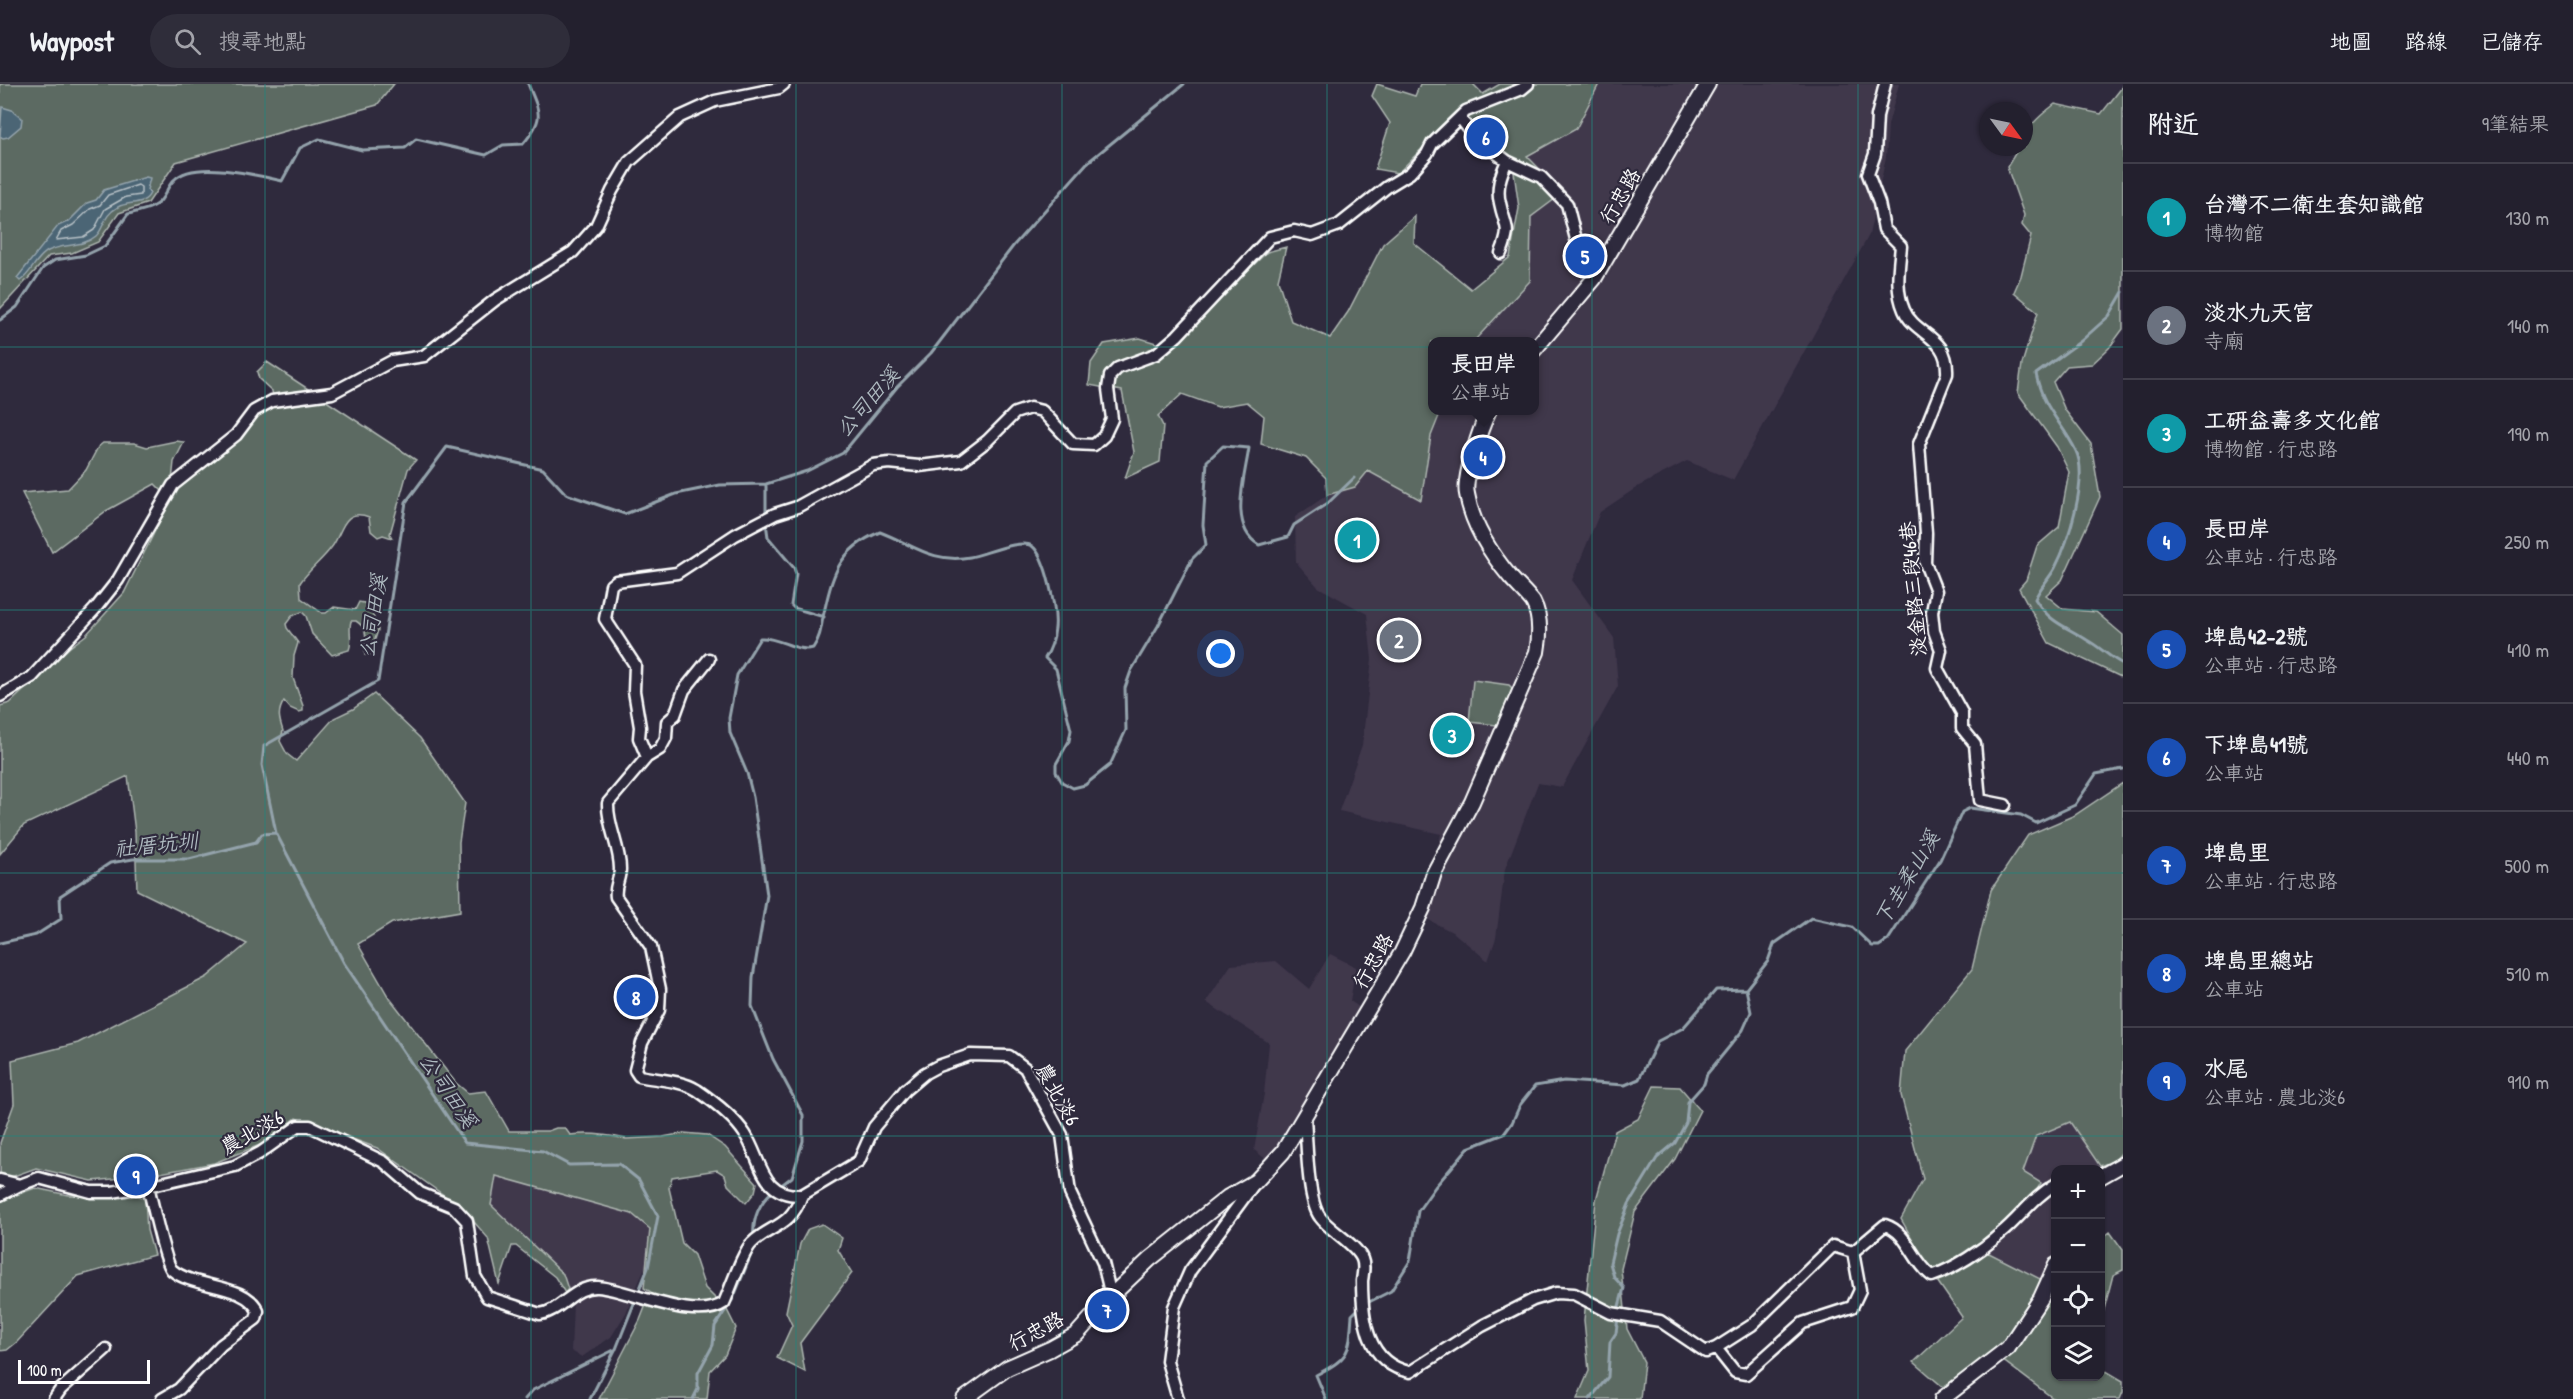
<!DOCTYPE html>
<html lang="zh-TW">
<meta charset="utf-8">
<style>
body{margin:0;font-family:"Patrick Hand","LXGW WenKai TC",sans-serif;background:#2f2d3a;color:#f1f3f6}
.controls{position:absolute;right:18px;bottom:18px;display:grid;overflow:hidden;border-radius:12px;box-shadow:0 2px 4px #0004}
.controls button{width:54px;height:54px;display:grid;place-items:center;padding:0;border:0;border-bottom:2px solid #403e4a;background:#23202e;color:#f1f3f6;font:30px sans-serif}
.compass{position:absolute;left:1979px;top:18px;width:54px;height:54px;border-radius:50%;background:#23202e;box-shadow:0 2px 4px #0004;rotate:123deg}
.scale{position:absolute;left:18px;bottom:15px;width:132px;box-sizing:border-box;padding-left:6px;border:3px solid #fff;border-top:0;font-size:16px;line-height:21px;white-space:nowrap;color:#fff;-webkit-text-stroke:4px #2f2a3d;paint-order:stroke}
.you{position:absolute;left:1221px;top:570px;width:21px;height:21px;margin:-15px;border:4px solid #fff;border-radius:50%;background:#1a73e8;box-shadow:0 0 0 9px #1a73e833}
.badge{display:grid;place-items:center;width:39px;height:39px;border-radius:50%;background:#d93025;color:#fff;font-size:20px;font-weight:700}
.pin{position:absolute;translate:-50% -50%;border:3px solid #fff;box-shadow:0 2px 6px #0006}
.popup{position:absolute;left:1428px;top:253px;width:111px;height:78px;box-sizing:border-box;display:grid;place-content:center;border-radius:12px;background:#23202e;filter:drop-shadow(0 2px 4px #0005);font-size:20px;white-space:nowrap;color:#a3a3aa}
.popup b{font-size:22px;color:#f1f3f6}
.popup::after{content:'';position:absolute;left:50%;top:100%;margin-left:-12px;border:12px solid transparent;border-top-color:#23202e}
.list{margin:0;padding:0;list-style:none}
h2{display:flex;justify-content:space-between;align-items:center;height:78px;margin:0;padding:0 24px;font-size:26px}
h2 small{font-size:20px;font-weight:400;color:#a3a3aa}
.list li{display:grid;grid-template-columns:39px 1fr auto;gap:18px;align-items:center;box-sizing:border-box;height:108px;padding:0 24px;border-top:2px solid #403e4a}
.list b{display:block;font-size:22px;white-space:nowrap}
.list p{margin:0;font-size:20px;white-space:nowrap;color:#a3a3aa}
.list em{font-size:20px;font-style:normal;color:#a3a3aa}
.icon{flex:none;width:33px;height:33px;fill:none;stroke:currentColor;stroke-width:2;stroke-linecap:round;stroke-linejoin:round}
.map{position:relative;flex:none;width:2123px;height:1315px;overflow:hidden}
header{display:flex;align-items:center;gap:36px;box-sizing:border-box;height:84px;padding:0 30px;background:#23202e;border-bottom:2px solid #403e4a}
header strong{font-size:28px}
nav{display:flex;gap:33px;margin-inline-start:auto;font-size:21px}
.search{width:420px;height:54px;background:#2f2d3a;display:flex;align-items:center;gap:15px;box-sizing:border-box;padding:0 21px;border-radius:33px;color:#a3a3aa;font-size:22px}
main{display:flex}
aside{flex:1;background:#23202e}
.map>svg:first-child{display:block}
.built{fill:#40374c}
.green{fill:#5b6b62;stroke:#adb5b0;stroke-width:1.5}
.water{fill:#4c6574;stroke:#94a3ac;stroke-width:1.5}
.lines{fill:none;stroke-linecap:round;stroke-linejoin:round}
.shore{stroke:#b7c1c7;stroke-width:1.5}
.stream{stroke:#94a3ac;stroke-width:3}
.minor-casing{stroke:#fff;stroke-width:15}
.tertiary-casing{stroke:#fff;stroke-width:18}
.minor{stroke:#2f2a3d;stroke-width:10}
.tertiary{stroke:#2f2a3d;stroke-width:14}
.grid{fill:none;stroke:#27847c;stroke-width:1.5;stroke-opacity:0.55}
.labels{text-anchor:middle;stroke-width:4.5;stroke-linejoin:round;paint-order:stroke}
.street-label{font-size:20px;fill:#fff;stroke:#2f2a3d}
.water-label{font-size:21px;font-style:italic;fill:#aebac0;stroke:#2f2a3d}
</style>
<header>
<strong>Waypost</strong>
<div class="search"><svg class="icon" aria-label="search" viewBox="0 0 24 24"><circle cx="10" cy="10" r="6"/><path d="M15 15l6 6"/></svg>搜尋地點</div>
<nav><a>地圖</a><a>路線</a><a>已儲存</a></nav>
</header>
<main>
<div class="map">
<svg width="2123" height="1315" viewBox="0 0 2123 1315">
<rect width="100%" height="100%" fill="#2f2a3d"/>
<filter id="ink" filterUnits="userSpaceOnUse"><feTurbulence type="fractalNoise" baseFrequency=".0167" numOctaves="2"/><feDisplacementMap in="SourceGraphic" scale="12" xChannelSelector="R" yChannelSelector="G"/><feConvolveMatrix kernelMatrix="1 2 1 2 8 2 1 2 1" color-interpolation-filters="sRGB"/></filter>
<g filter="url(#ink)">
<path class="built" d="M1599,0H1899L1888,41L1886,73L1869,151L1733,396L1687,377L1639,402L1600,428L1572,496L1614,554L1618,602L1562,703L1538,699L1505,785L1496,854L1488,877L1454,849L1421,832L1441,750L1339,727L1362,661L1372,575L1367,530L1318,503L1296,478L1295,433L1327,411L1355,403L1368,387L1421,416L1431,352L1441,327L1534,326V258L1474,257L1530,197L1531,133L1563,109L1527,72L1576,45Z
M1330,870L1356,883L1350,917L1368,929L1271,1079L1254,1066L1264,1010L1269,959L1206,918L1231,881L1276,877L1309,905Z
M2070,1038L2100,1082L2097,1085L2056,1086L2055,1169L2048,1190L2040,1195L1985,1167L2041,1099L2023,1088L2036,1052Z
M496,1092L632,1130L650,1145L646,1181L626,1229L611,1253L582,1273L571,1267L573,1219L563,1190L491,1121Z"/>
<path class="green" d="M0,0H394L377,21L176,78L148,119L119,129L98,158L72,169L49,172L0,225Z
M1377,0L1415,12L1420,0H1473L1483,10L1500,0H1599L1576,45L1527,72L1563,109L1531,133L1530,197L1474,257L1432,258V326L1441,327L1431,352L1421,416L1368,387L1355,403L1327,411L1326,394L1306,374L1261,360L1264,332L1247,318L1218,323L1182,310L1158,332L1163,342L1160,378L1125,394L1134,368L1122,307L1089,301L1091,279L1104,260L1140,254L1172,264L1211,222L1267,168L1286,163L1278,196L1291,237L1330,254L1348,228L1383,160L1415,132L1414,159L1471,205L1510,173L1519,124L1512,74L1490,50L1454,32L1398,89L1375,85L1390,39L1372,12Z
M2123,2V245L2109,264L2092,280L2067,282L2053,298L2065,326L2091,360L2100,413L2062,496L2046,511L2063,525L2096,528L2123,551V594L2049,559L2019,504L2026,496L2037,462L2059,443L2069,388L2057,363L2018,309L2022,280L2038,228L2014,208L2021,192L2031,152L2022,141L2024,131L2007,83L2019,63H2024C2024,43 2041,31 2055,20L2101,30Z
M267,278L416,376L408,385L390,450L392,454L383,451L378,453L371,447L369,433C342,422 342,452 331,464C322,476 309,486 300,499L301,514L322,529H326L334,523L355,526L359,518L369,520L378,546L370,571H365C365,556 370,546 356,537H351C348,547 353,557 349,566L332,571L312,550L306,532L302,528L292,532L286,540L287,544L298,559L294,572L293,594L303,622V627L299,628L290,624L284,617C277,628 279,635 283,647L280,657L287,670L296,677L334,634L353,625L374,610L420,654L465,719L459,758L460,827L392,839L358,860L388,912L456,999L468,1009L486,1007L509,1047H548L556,1044H565L570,1051C590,1048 608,1051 626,1055L663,1053L684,1049L707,1051L725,1063L757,1099L755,1108L746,1119L728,1101L725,1091L717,1086L672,1093L669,1104L682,1159L694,1171L705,1204L727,1226L736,1244L725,1271L710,1287L707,1315H599L640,1236L651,1208L644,1204L650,1145L632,1130L496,1092L491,1121L563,1190L568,1205L565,1209L555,1193L516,1162H512L499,1200L488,1154L462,1124L377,1064L296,1034L265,1059L214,1079L144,1092L92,1097L36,1084L0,1097V1059L14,1020L12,976L78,959L207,893L247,860L137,806L135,748L128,692L24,741L0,770V622L10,619L70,563L86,551L124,509L163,431L169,414L155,400L106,427L52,468L22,409L68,405L86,386L98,363L103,359H134L147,363L176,357L184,358L174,378L172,397L261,329L273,313L272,307L259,295L257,288Z
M1473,596L1509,601L1513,605L1497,641L1469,638Z
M2123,699V1067L2115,1076L2100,1082L2070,1038L2036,1052L2023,1088L2041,1099L2030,1118L1985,1167L2040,1195L2055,1185L2056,1292H2100L2101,1284L2123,1297V1308L2120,1315H2054L1994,1270L1943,1303L1914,1278L1962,1233L1931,1188L1901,1135L1923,1095L1901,1011L1905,967L1972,885L1991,806L2028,751L2075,731Z
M1654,1002L1680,1003L1700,1026L1675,1075L1635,1128L1621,1185L1627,1245L1644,1278L1640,1315H1577L1589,1287L1584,1236L1596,1116L1615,1047L1638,1035Z
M35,1104L68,1111H137L145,1114L147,1146L154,1171L78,1192L17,1258L7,1266L0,1267V1117Z
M822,1140L842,1154L838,1166L852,1189L800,1259L805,1288L777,1274L792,1241L786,1228L800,1160L808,1145Z
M2110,1148L2123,1166V1186L2113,1191L2101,1237V1155Z"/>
<path class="water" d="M2,23L12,26L22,34L21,42L8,53L3,54L0,52Z
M146,93L150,94L147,106L150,109C145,122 129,117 118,123C102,132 105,144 96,152C82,164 64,159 48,167C35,174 32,189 20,197L17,194L58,142L69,137L87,119L96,116L104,106Z"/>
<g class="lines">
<path class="shore" d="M138,101L141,103V111L126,113L105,125L94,146L83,153L56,156L61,147L73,141L90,125L100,121L108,111Z"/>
<path class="stream" d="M2123,208L2109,232L2081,257L2036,290C2043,325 2062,338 2076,367C2089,394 2068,459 2055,484C2049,495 2040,503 2035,515C2051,540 2064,541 2087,556C2100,563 2110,574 2123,580
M0,236L17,223L43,184L55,176L86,171L105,162L128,130C139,127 154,125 161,116C166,110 168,101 174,96C193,75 257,91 282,97L300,64L319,55L362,66L405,64L416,55L486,71L503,61L523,60C545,34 540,29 528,0
M766,400V433
M766,439L768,453L794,484L796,490L791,521L794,524L824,533
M0,859L36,851L61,835L60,812L110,779L133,775H189L256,758L262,750L276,749
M779,1103L792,1093L794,1087L803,1057V1031L773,975L752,922L753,893L767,811L753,713L747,689L730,649L729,634L737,591L760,554C778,552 796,569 813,564C820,554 821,545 823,533C832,492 838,465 880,448C912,460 933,480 970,473C984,471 1020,454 1032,462C1046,472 1057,527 1055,544C1054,556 1051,565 1045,574L1056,585L1071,646L1069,657L1056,680V688L1062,698L1073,704L1085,701L1110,681L1126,646L1125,604L1131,587L1158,542L1192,475L1206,461L1203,441L1207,377L1223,362L1249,364C1245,393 1228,443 1259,461L1288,453L1294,441L1328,419L1354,394
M754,1154C752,1136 759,1118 773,1107
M1365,1220L1391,1207L1410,1177L1418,1127L1435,1103L1468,1064L1504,1050L1512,1039L1520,1021L1535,1002L1564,997L1625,1001L1639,995L1658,957L1683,944L1716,906L1746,905L1768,877L1774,860L1811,834L1852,843L1872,862H1879L1888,856L1940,776L1962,728L1970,724L2021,731L2036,739L2075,721L2096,690L2123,685
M1618,1226L1624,1204L1614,1193L1610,1179L1617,1150L1629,1120L1657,1074L1675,1059L1686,1039L1688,1018L1704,1000L1707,990L1743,946L1751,928L1746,905
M525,1315L533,1306L616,1265L648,1184L658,1132L639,1096L619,1080L569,1081L543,1067L465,1059L344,879L276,749L262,681L264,662L378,597L406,418L447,363L543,385L566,410L625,430L676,410L720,401L766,400L807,387L843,369L897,303L931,269L1014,161L1087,79L1184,0
M590,1315L615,1266
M693,1315L698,1305V1289L713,1261L715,1242L733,1215L753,1166
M1326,1315L1316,1291C1351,1273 1349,1269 1352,1231L1360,1223
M1590,1315L1608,1293L1610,1258L1616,1249L1618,1233"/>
<defs>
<path id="minor" d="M1885,0L1877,32L1875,70L1868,90L1879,119L1884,145L1901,162C1899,184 1895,205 1904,226C1915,252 1949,251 1947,290L1919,360L1926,449L1925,479L1936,507L1932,528L1934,547L1941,566L1937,584L1962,629V644L1975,660L1980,716L2005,721
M1460,34L1474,52L1507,77L1541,93L1567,120L1579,167L1602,181
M1501,169C1512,142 1505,144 1500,119C1496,104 1501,90 1507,77
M709,575L684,606L675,631L667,638L666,654L660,665L647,673L608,719C607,742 620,762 620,785C620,795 614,803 616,813L651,863L660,905L659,926L642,959L635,986L639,992C657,996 681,996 697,1006C713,1017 734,1033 745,1050C762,1077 761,1113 802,1111
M0,612L32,593L95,525L118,496L173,401L236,351L254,327L272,317L332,309L392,277L424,272L495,216L573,168L596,142L612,107L629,78L680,33L715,17L779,4L784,0
M647,673L639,654L640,643L634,607L635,581L605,535L611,501L616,497L677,489L735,451L775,430L797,423L873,381L889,379L919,382L961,377L987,357L1015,329L1030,324L1042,327L1073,360L1094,361L1104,352L1112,335L1108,305L1110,292L1118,284L1156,270L1177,252L1270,153L1294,147L1312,151L1339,141L1387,103L1410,89L1427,70L1432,60L1466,27L1522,5L1528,0
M1305,1034C1307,1058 1307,1116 1320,1133C1330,1147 1356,1160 1362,1175C1365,1182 1363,1189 1362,1197C1362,1235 1367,1280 1410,1288L1482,1242L1533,1216L1556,1209L1574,1210L1611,1229L1660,1237L1706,1268L1716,1264L1735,1288L1746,1290L1803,1239L1852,1223L1860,1206L1853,1168L1885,1141C1908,1148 1912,1177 1932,1192C1955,1184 1981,1167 2000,1150C2020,1134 2033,1113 2056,1100
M0,1096L20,1101L39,1094L91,1108H112L148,1102L235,1082L260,1069L298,1042H310L384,1078L420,1109L454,1123L467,1137L475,1192L487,1213L540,1230C562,1227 574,1201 598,1203C631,1206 695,1239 724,1219C730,1206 743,1167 752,1159C772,1140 790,1144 802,1111L859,1077L874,1043L905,1006L925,989L938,982L970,971L1009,972L1025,984L1062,1051L1070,1109L1103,1179L1111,1212
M148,1102C152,1117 165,1179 172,1186C194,1205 246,1199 258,1227L256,1235L221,1261L179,1305L162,1315
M0,1111L20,1101
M1716,1264L1752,1241L1833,1162L1853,1168
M54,1315L61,1305L106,1265
M1178,1315L1167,1277L1174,1223L1190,1187L1254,1100"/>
<path id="tertiary" d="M1534,266L1594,195L1708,0
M2100,1093L2123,1080
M964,1315L1007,1284L1050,1265L1077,1250L1111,1212L1150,1175L1228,1113L1256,1097L1283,1068L1402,868L1423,824L1434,789L1472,718L1537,568C1540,552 1541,533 1533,518C1527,510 1518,502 1511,494C1491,470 1472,442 1467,410C1463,394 1481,343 1489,326
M1942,1315L2008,1264L2041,1214L2056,1181"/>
</defs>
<use href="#minor" class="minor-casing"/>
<use href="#tertiary" class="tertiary-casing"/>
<use href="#minor" class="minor"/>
<use href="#tertiary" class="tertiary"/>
</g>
</g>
<path class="grid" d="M265,0V1315M531,0V1315M796,0V1315M1062,0V1315M1327,0V1315M1592,0V1315M1858,0V1315M0,263H2123M0,526H2123M0,789H2123M0,1052H2123"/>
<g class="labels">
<g class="street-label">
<text transform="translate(1620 112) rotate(-60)" y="7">行忠路</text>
<text transform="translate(1913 505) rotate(-95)" y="7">淡金路三段46巷</text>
<text transform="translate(1373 877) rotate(-60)" y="7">行忠路</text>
<text transform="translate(1058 1010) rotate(61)" y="7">農北淡6</text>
<text transform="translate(252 1048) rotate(-29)" y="7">農北淡6</text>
<text transform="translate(1036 1247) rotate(-28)" y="7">行忠路</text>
</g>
<g class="water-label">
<text transform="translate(868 318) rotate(-49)" y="7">公司田溪</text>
<text transform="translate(373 532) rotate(-81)" y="7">公司田溪</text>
<text transform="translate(156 761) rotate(-6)" y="7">社厝坑圳</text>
<text transform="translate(1907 794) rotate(-59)" y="7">下圭柔山溪</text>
<text transform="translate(448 1007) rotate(56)" y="7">公司田溪</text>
</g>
</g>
</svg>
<div class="controls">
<button>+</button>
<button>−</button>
<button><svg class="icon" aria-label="locate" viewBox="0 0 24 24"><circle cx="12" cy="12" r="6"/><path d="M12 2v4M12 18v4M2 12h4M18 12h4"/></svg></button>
<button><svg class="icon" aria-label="layers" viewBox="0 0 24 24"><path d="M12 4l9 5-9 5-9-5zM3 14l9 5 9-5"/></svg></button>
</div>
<svg class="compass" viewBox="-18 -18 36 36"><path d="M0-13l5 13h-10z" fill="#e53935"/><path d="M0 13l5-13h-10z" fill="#a3a3aa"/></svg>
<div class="scale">100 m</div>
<div class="you"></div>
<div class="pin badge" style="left:1357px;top:456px;background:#0f9aa8">1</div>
<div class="pin badge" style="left:1399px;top:556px;background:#6b7280">2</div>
<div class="pin badge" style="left:1452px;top:651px;background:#0f9aa8">3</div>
<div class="pin badge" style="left:1483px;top:373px;background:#1a4fb4">4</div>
<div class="popup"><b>長田岸</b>公車站</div>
<div class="pin badge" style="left:1585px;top:172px;background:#1a4fb4">5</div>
<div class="pin badge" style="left:1486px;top:53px;background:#1a4fb4">6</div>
<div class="pin badge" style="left:1107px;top:1226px;background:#1a4fb4">7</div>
<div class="pin badge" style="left:636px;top:913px;background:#1a4fb4">8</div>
<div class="pin badge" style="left:136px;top:1092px;background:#1a4fb4">9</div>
</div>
<aside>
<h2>附近<small>9筆結果</small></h2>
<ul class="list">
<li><span class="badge" style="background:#0f9aa8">1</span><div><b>台灣不二衛生套知識館</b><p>博物館</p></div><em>130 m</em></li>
<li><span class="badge" style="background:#6b7280">2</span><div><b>淡水九天宮</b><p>寺廟</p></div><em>140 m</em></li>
<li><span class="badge" style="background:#0f9aa8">3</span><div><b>工研益壽多文化館</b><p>博物館 · 行忠路</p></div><em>190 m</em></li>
<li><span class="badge" style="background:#1a4fb4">4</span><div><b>長田岸</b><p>公車站 · 行忠路</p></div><em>250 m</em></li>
<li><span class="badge" style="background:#1a4fb4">5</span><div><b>埤島42-2號</b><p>公車站 · 行忠路</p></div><em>410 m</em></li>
<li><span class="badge" style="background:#1a4fb4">6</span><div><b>下埤島41號</b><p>公車站</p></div><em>440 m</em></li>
<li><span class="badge" style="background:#1a4fb4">7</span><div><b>埤島里</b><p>公車站 · 行忠路</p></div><em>500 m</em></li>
<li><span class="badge" style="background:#1a4fb4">8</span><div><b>埤島里總站</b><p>公車站</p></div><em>510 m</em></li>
<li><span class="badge" style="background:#1a4fb4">9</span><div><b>水尾</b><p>公車站 · 農北淡6</p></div><em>910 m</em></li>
</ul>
</aside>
</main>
